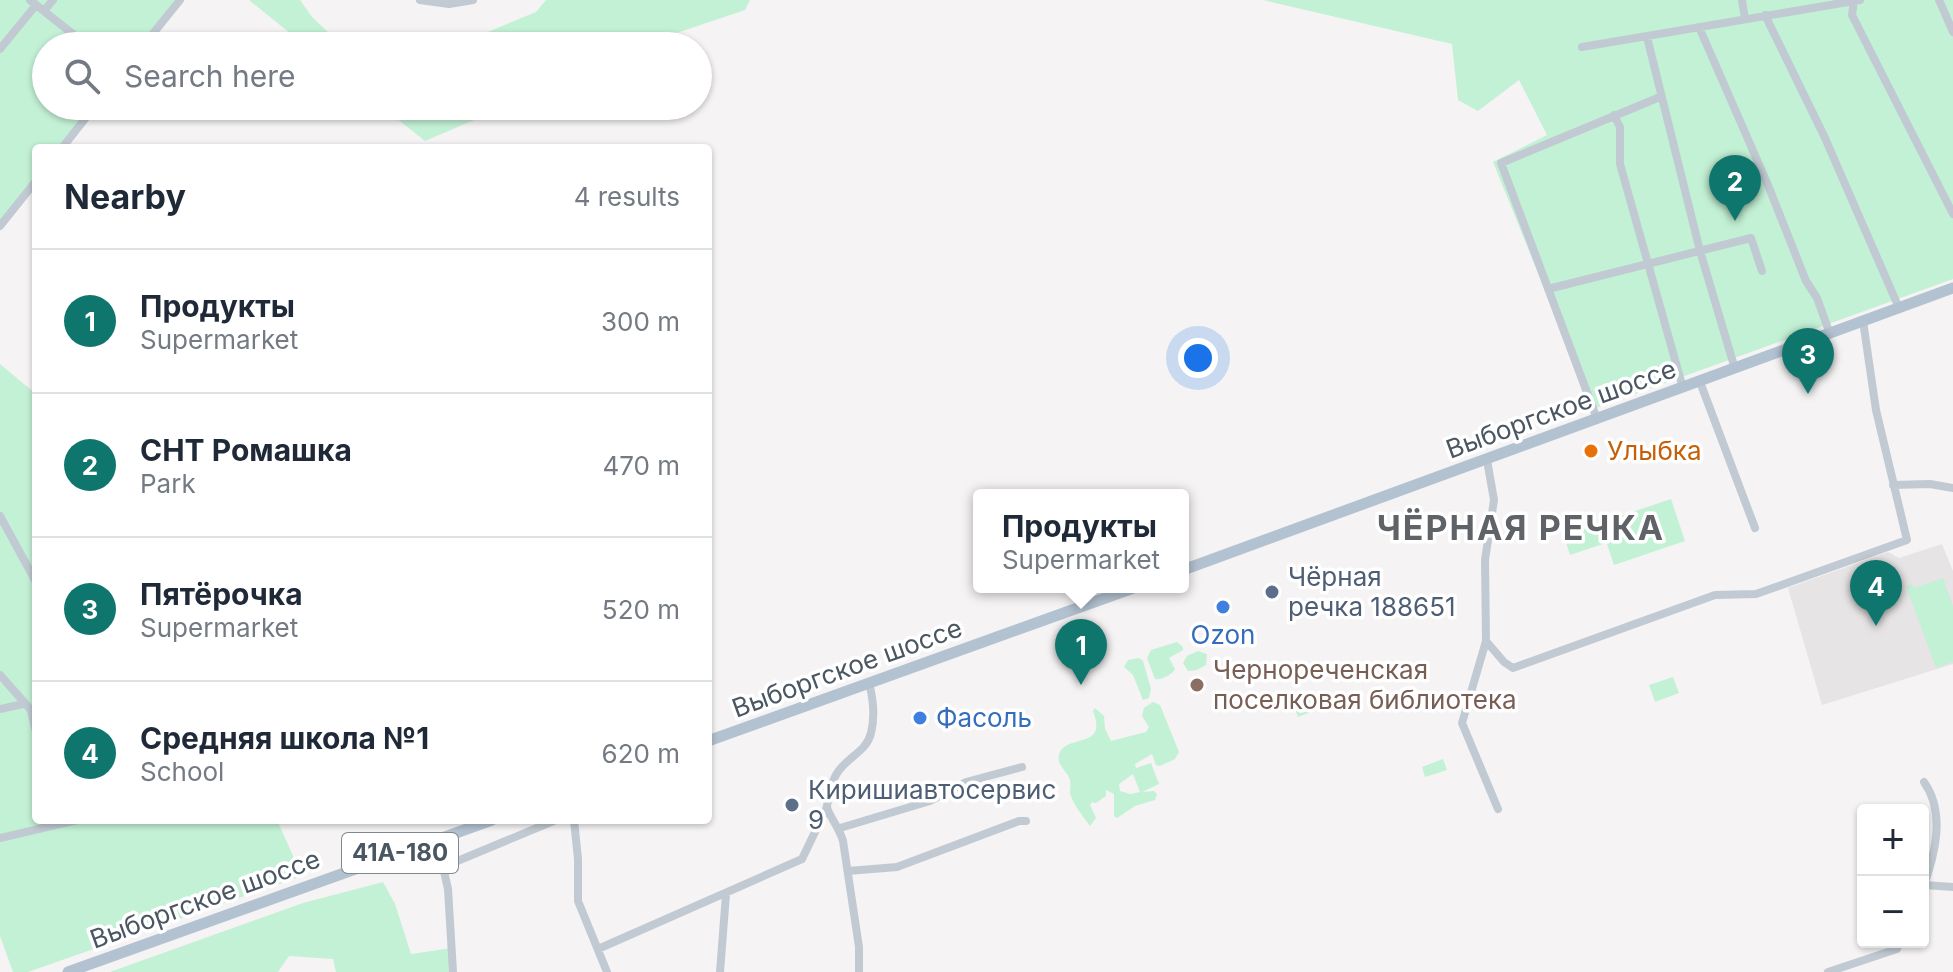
<!DOCTYPE html>
<meta charset="utf-8">
<style>
body{margin:0;font-family:Inter,sans-serif;background:#f2f2f3;color:#1f2937}
.controls{position:absolute;right:24px;bottom:24px;display:grid;overflow:hidden;border-radius:8px;box-shadow:0 2px 6px #0004}
.controls button{width:72px;height:72px;display:grid;place-items:center;padding:0;border:0;border-bottom:2px solid #e0e1e3;background:#fff;color:#1f2937;font:40px sans-serif}
.you{position:absolute;left:1198px;top:358px;width:28px;height:28px;margin:-20px;border:6px solid #fff;border-radius:50%;background:#1a73e8;box-shadow:0 0 0 12px #1a73e833}
.badge{display:grid;place-items:center;width:52px;height:52px;border-radius:50%;background:#0f766e;color:#fff;font-size:26px;font-weight:700}
.pin{position:absolute;translate:-50% -66px;filter:drop-shadow(0 2px 4px #0008)}
.pin::after{content:'';position:absolute;top:42px;width:28px;height:24px;background:inherit;clip-path:polygon(0 0,100% 0,50% 100%)}
.popup{position:absolute;left:973px;top:489px;width:216px;height:104px;box-sizing:border-box;display:grid;place-content:center;border-radius:8px;background:#fff;filter:drop-shadow(0 2px 6px #0005);font-size:26px;white-space:nowrap;color:#747a83}
.popup b{font-size:30px;color:#1f2937}
.popup::after{content:'';position:absolute;left:50%;top:100%;margin-left:-16px;border:16px solid transparent;border-top-color:#fff}
.list{margin:0;padding:0;list-style:none}
h2{display:flex;justify-content:space-between;align-items:center;height:104px;margin:0;padding:0 32px;font-size:34px}
h2 small{font-size:26px;font-weight:400;color:#747a83}
.list li{display:grid;grid-template-columns:52px 1fr auto;gap:24px;align-items:center;box-sizing:border-box;height:144px;padding:0 32px;border-top:2px solid #e0e1e3}
.list b{display:block;font-size:30px;white-space:nowrap}
.list p{margin:0;font-size:26px;white-space:nowrap;color:#747a83}
.list em{font-size:26px;font-style:normal;color:#747a83}
.icon{flex:none;width:44px;height:44px;fill:none;stroke:currentColor;stroke-width:2;stroke-linecap:round;stroke-linejoin:round}
.map{position:relative;flex:none;width:1953px;height:972px;overflow:hidden}
.search{position:absolute;background:#fff;box-shadow:0 2px 6px #0004;left:32px;top:32px;width:680px;height:88px;display:flex;align-items:center;gap:20px;box-sizing:border-box;padding:0 28px;border-radius:44px;color:#747a83;font-size:30px}
.panel{position:absolute;background:#fff;box-shadow:0 2px 6px #0004;left:32px;top:144px;width:680px;height:680px;border-radius:8px}
.map>svg:first-child{display:block}
.education{fill:#e6e4e5}
.green{fill:#c3f1d5;fill-rule:evenodd}
.lines{fill:none;stroke-linecap:round;stroke-linejoin:round}
.minor{stroke:#c1cad2;stroke-width:8}
.major{stroke:#b3c2d1;stroke-width:11}
.food-dot{fill:#e8710a;stroke:#fff;stroke-width:3}
.service-dot{fill:#5c6f8a;stroke:#fff;stroke-width:3}
.shop-dot{fill:#3f7fe0;stroke:#fff;stroke-width:3}
.education-dot{fill:#8d6e63;stroke:#fff;stroke-width:3}
.labels{text-anchor:middle;stroke-width:7;stroke-linejoin:round;paint-order:stroke}
.shield{fill:#fff;stroke:#808990;stroke-width:2}
.shield-label{font-size:24px;font-weight:bold;fill:#4a5661}
.street-label{font-size:26px;fill:#4a5661;stroke:#fff}
.food-label{font-size:26px;fill:#c56008;stroke:#fff;text-anchor:start}
.service-label{font-size:26px;fill:#4e5e75;stroke:#fff;text-anchor:start}
.shop-label{font-size:26px;fill:#366cbe;stroke:#fff}
.education-label{font-size:26px;fill:#785e54;stroke:#fff;text-anchor:start}
.district-label{font-size:34px;font-weight:bold;letter-spacing:2px;fill:#5f6368;stroke:#fff}
</style>
<div class="map">
<svg width="1953" height="972" viewBox="0 0 1953 972">
<rect width="100%" height="100%" fill="#f5f3f3"/>
<path class="education" d="M1942,544L1953,571V664L1822,705L1788,588L1888,552L1899,558Z"/>
<path class="green" d="M0,0H180L143,46H46V106H95L62,148H36V181L0,226Z
M249,0H300L312,17L343,46H306Z
M546,0H750L745,10L638,46H454L536,12Z
M1263,0H1953V279L1593,409L1493,162L1547,135L1519,80L1478,111L1458,100L1452,44Z
M381,106H507L425,141Z
M0,364L36,394V820H277L302,876L28,972H13L0,936Z
M1671,499L1685,541L1614,565L1600,523Z
M1597,525L1603,544L1570,555L1564,536Z
M1943,578L1953,606V662L1936,668L1906,586L1912,584L1914,588Z
M1177,642L1183,647V650L1169,658L1175,669C1172,675 1162,680 1155,679L1147,658L1151,650Z
M1198,651L1207,654L1206,665L1197,670L1188,671L1183,663L1187,656Z
M1139,658L1143,661L1151,689L1149,698L1143,700L1133,675L1124,667L1128,660Z
M1673,677L1679,693L1655,702L1649,685Z
M1312,691L1318,709L1298,717L1291,699Z
M1153,702L1160,705L1179,752L1175,759L1160,766L1156,765L1152,754L1135,764L1136,768L1151,763L1159,784L1142,792L1154,791L1157,794L1155,800L1135,806L1117,818L1114,816V794L1106,790V796L1096,803L1092,802L1090,805L1096,818L1090,826C1083,816 1073,805 1070,793C1070,789 1071,785 1070,780C1068,771 1054,764 1060,752C1069,734 1108,749 1093,711L1095,708L1104,716L1105,729L1111,741L1146,732L1149,727L1142,716L1144,708ZM1133,774L1140,792L1130,794L1120,791L1119,784Z
M1443,759L1447,770L1425,777L1422,767Z
M383,882L395,904L411,954L452,948L453,972H336L333,959L289,956L278,972H110L303,903Z"/>
<g class="lines">
<path class="minor" d="M30,0L88,46
M420,0L449,4L473,0
M1742,0L1745,19
M1854,0L1852,15L1953,214
M1939,0L1953,32
M44,11L53,0
M1765,15L1825,138L1899,308
M1699,27L1768,185L1806,281L1817,298L1830,334
M1647,37L1700,251L1735,369
M143,46L180,0
M1582,47L1860,0
M0,49L36,5
M1614,115L1620,127V164L1683,388
M62,148L95,106
M0,226L36,181
M1548,289L1751,238L1762,271
M1700,382L1755,528
M1597,419L1501,163L1660,97
M1487,460L1494,500L1485,560L1486,641L1462,723L1498,809
M1893,485L1930,484L1953,488
M0,516L36,582
M1486,641L1504,662L1513,668L1715,595L1756,594L1907,540L1876,410L1863,321
M0,675L31,710L36,732
M0,709L23,704
M574,820L578,859V901L607,972
M840,828L930,801L966,782L1022,767
M0,838L77,820
M848,871L897,867L1019,821H1026
M1924,885L1953,887
M1923,888C1935,855 1946,813 1924,782
M598,949L802,859L827,807
M453,972L448,889L443,867L556,820
M720,972L726,894
M859,972V947L843,841C840,829 828,814 827,807C827,803 829,798 830,794C834,758 865,758 871,733C875,717 873,698 869,683
M1828,972L1897,949L1900,942"/>
<path class="major" d="M1183,570L1953,288
M708,741L1136,587
M68,972L492,820"/>
</g>
<circle class="food-dot" cx="1591" cy="451" r="8"/>
<g class="service-dot">
<circle cx="1272" cy="592" r="8"/>
<circle cx="792" cy="805" r="8"/>
</g>
<g class="shop-dot">
<circle cx="1223" cy="607" r="8"/>
<circle cx="920" cy="718" r="8"/>
</g>
<circle class="education-dot" cx="1197" cy="685" r="8"/>
<g class="labels">
<rect class="shield" x="342" y="833" width="116" height="40" rx="6"/>
<g class="shield-label">
<text x="400" y="861">41А-180</text>
</g>
<g class="street-label">
<text transform="translate(1561 409) rotate(-20)" y="9">Выборгское шоссе</text>
<text transform="translate(847 668) rotate(-20)" y="9">Выборгское шоссе</text>
<text transform="translate(205 899) rotate(-20)" y="9">Выборгское шоссе</text>
</g>
<g class="food-label">
<text x="1607" y="460">Улыбка</text>
</g>
<g class="service-label">
<text x="1288" y="586">Чёрная<tspan x="1288" dy="30">речка 188651</tspan></text>
<text x="808" y="799">Киришиавтосервис<tspan x="808" dy="30">9</tspan></text>
</g>
<g class="shop-label">
<text x="1223" y="644">Ozon</text>
<text x="936" y="727" text-anchor="start">Фасоль</text>
</g>
<g class="education-label">
<text x="1213" y="679">Чернореченская<tspan x="1213" dy="30">поселковая библиотека</tspan></text>
</g>
<g class="district-label">
<text x="1521" y="540">ЧЁРНАЯ РЕЧКА</text>
</g>
</g>
</svg>
<div class="controls">
<button>+</button>
<button>−</button>
</div>
<div class="you"></div>
<div class="pin badge" style="left:1081px;top:685px">1</div>
<div class="popup"><b>Продукты</b>Supermarket</div>
<div class="pin badge" style="left:1735px;top:221px">2</div>
<div class="pin badge" style="left:1808px;top:394px">3</div>
<div class="pin badge" style="left:1876px;top:626px">4</div>
<div class="search"><svg class="icon" aria-label="search" viewBox="0 0 24 24"><circle cx="10" cy="10" r="6"/><path d="M15 15l6 6"/></svg>Search here</div>
<section class="panel">
<h2>Nearby<small>4 results</small></h2>
<ul class="list">
<li><span class="badge">1</span><div><b>Продукты</b><p>Supermarket</p></div><em>300 m</em></li>
<li><span class="badge">2</span><div><b>СНТ Ромашка</b><p>Park</p></div><em>470 m</em></li>
<li><span class="badge">3</span><div><b>Пятёрочка</b><p>Supermarket</p></div><em>520 m</em></li>
<li><span class="badge">4</span><div><b>Средняя школа №1</b><p>School</p></div><em>620 m</em></li>
</ul>
</section>
</div>
